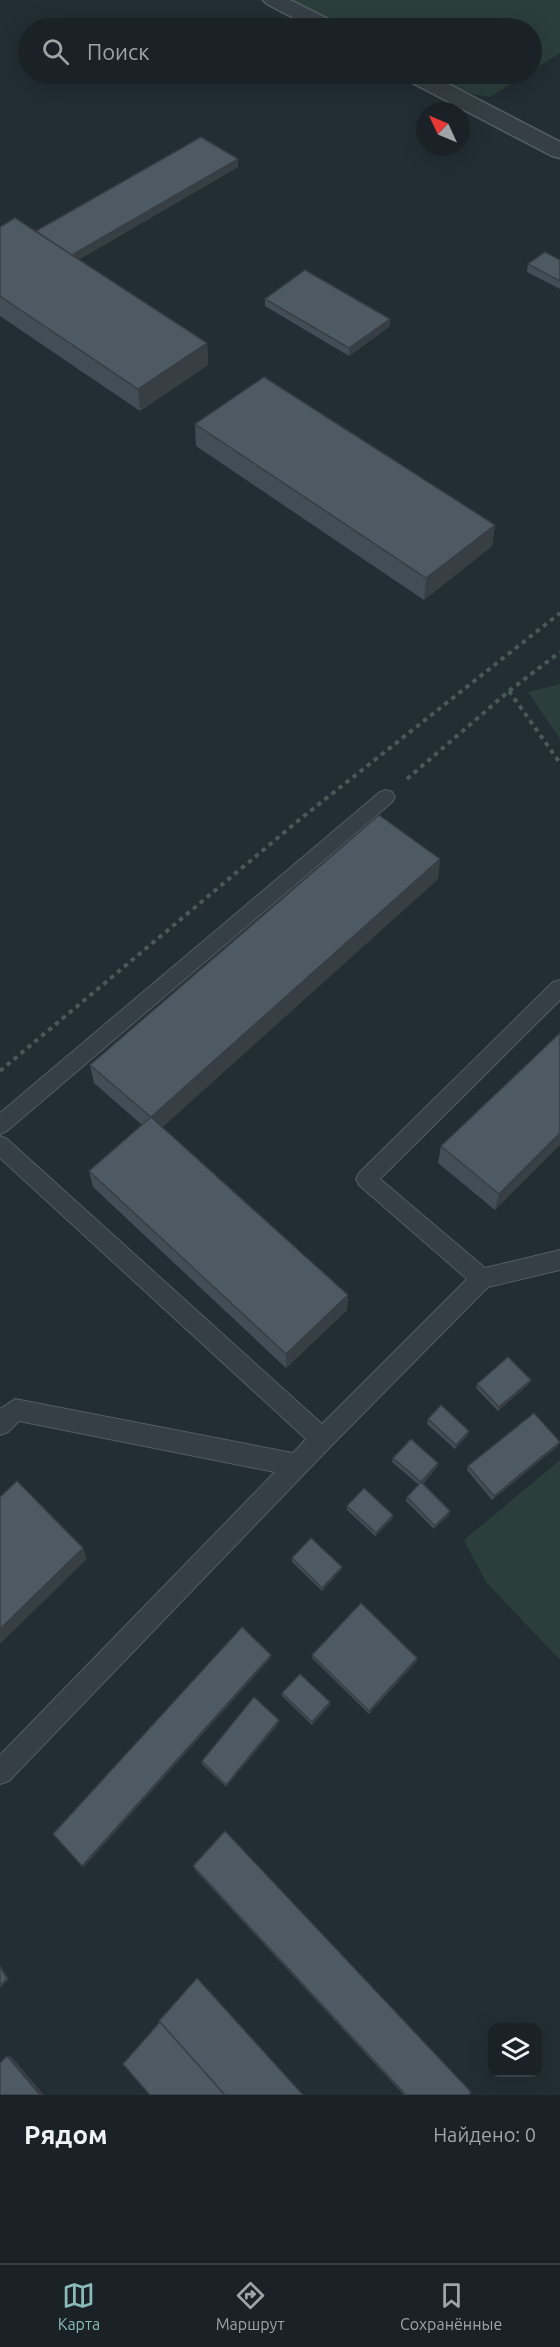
<!DOCTYPE html>
<html lang="ru">
<meta charset="utf-8">
<style>
body{margin:0;font-family:Ubuntu,sans-serif;background:#232a2f;color:#f1f3f6}
.controls{position:absolute;right:18px;bottom:18px;display:grid;overflow:hidden;border-radius:12px;box-shadow:0 6px 24px #0002}
.controls button{width:54px;height:54px;display:grid;place-items:center;padding:0;border:0;border-bottom:2px solid #383f44;background:#1a2227;color:#f1f3f6;font:30px sans-serif}
.compass{position:absolute;left:416px;top:102px;width:54px;height:54px;border-radius:50%;background:#1a2227;box-shadow:0 6px 24px #0002;rotate:314deg}
.list{margin:0;padding:0;list-style:none}
h2{display:flex;justify-content:space-between;align-items:center;height:78px;margin:0;padding:0 24px;font-size:26px}
h2 small{font-size:20px;font-weight:400;color:#9fa4a7}
.icon{flex:none;width:33px;height:33px;fill:none;stroke:currentColor;stroke-width:2;stroke-linecap:round;stroke-linejoin:round}
.map{position:relative;flex:none;width:560px;height:2095px;overflow:hidden}
.search{position:absolute;background:#1a2227;box-shadow:0 6px 24px #0002;left:18px;right:18px;top:18px;height:66px;display:flex;align-items:center;gap:15px;box-sizing:border-box;padding:0 21px;border-radius:33px;color:#9fa4a7;font-size:22px}
.sheet{height:168px;background:#1a2227}
nav{display:flex;justify-content:space-around;align-items:center;box-sizing:border-box;height:84px;border-top:2px solid #383f44;background:#1a2227;font-size:16px;color:#9fa4a7}
nav a{display:grid;justify-items:center;gap:3px}
nav .on{color:#8bbbb9}
.map>svg:first-child{display:block}
.green{fill:#2b3e3b}
.lines{fill:none;stroke-linecap:round;stroke-linejoin:round}
.service-casing{stroke:#535d63;stroke-width:2}
.tertiary-casing{stroke:#535d63;stroke-width:3}
.path{stroke:#485958;stroke-width:4;stroke-dasharray:4.5 4.5;stroke-linecap:butt}
.service{fill:#363f45;fill-rule:evenodd}
.tertiary{fill:#363f45;fill-rule:evenodd}
.wall{fill:#434d55}
.shaded-wall{fill:#373f45}
.building{fill:#4e5a63;stroke:#373f45;stroke-width:1.5}
</style>
<div class="map">
<svg width="560" height="2095" viewBox="0 0 560 2095">
<rect width="100%" height="100%" fill="#222d34"/>
<path class="green" d="M292,0H560V53L532,71V28H345Z
M430,74H527L490,97L466,93Z
M560,684V739L528,692Z
M560,1460V1660L486,1582L464,1540Z"/>
<g class="lines">
<defs>
<path id="service" d="M386,790L392,792L395,797L392,802L7,1131L0,1134V1113L380,792Z
M560,980V1000L380,1179L485,1268L560,1250V1270L488,1287L330,1447L9,1781L0,1784V1755L275,1472L19,1421L8,1432L0,1435V1409L15,1399L293,1453L306,1439L0,1158V1136L7,1139L322,1424L467,1279L359,1185L356,1179L359,1173L553,982Z"/>
<path id="tertiary" d="M263,0H290L336,23L339,28H313L267,4Z
M402,74H429L560,142V158L552,156L405,79Z"/>
</defs>
<use href="#service" class="service-casing"/>
<use href="#tertiary" class="tertiary-casing"/>
<path class="path" d="M509,691L560,763
M407,779L509,691L560,652
M0,1071L299,820L560,613"/>
<use href="#service" class="service"/>
<use href="#tertiary" class="tertiary"/>
</g>
<path class="wall" d="M238,159V167L78,260L207,343L208,365L140,411L0,316V227L36,232Z
M560,260V289L527,272L528,264Z
M265,299L390,319V326L349,356L265,306Z
M195,424L495,525L492,546L424,600L196,446Z
M440,859L438,879L162,1127L348,1295L347,1310L286,1368L93,1187L89,1171L142,1125L94,1083L90,1065Z
M560,1033L495,1210L438,1163L441,1146Z
M531,1380L529,1384L498,1411L476,1388L477,1384Z
M428,1419L469,1431L468,1435L455,1449L427,1424Z
M558,1446L492,1500L467,1470L468,1466Z
M393,1458L438,1463L437,1467L423,1484L449,1515L434,1529L406,1501L407,1497L419,1485L392,1462Z
M347,1506L392,1519L375,1536L347,1510Z
M292,1558L342,1567L341,1570L322,1591L292,1562Z
M312,1655L417,1658V1661L369,1714L312,1658Z
M282,1693L330,1702V1705L312,1725L282,1696Z
M279,1723L226,1787L202,1764V1761Z
M193,1866L469,2095H404L195,1870Z"/>
<path class="shaded-wall" d="M238,159V167L73,263L72,255Z
M390,319V326L349,356V348Z
M207,343L208,365L140,411L138,389Z
M495,525L492,546L424,600L426,578Z
M440,859L438,879L154,1135L151,1117Z
M560,1133V1145L495,1210L499,1194Z
M348,1295L347,1310L286,1368V1354Z
M531,1380L529,1384L498,1411L499,1407Z
M469,1431L468,1435L455,1449L456,1445Z
M560,1442L558,1446L492,1500L494,1496Z
M438,1463L437,1467L420,1486L421,1482Z
M450,1511L449,1515L434,1529L435,1526Z
M393,1515L392,1519L375,1536L376,1533Z
M83,1548L87,1559L0,1644V1629Z
M342,1567L341,1570L322,1591V1588Z
M271,1655V1658L84,1867L82,1866Z
M417,1658V1661L369,1714V1711Z
M330,1702V1705L312,1725V1722Z
M279,1720V1723L226,1787V1785Z
M0,1965L9,1979L0,1988Z
M7,2056L12,2057L44,2095H40Z"/>
<path class="building" d="M201,137L238,159L72,255L36,231Z
M15,218L207,343L138,389L0,296V227Z
M545,252L560,260V281L528,264Z
M305,270L390,319L349,348L265,299Z
M264,377L495,525L426,578L195,424Z
M379,815L440,859L151,1117L90,1065Z
M560,1033V1133L499,1194L441,1146Z
M151,1117L348,1295L286,1354L89,1171Z
M508,1357L531,1380L499,1407L477,1384Z
M441,1405L469,1431L456,1445L428,1419Z
M534,1413L560,1442L494,1496L468,1466Z
M411,1439L438,1463L421,1482L393,1458Z
M17,1481L83,1548L0,1629V1497Z
M421,1482L450,1511L435,1526L407,1497Z
M364,1488L393,1515L376,1533L347,1506Z
M311,1538L342,1567L322,1588L292,1558Z
M361,1603L417,1658L369,1711L312,1655Z
M242,1627L271,1655L82,1866L53,1834Z
M300,1674L330,1702L312,1722L282,1693Z
M254,1697L279,1720L226,1785L202,1761Z
M225,1831L471,2092L469,2095H406L193,1866Z
M0,1967L7,1979L0,1985Z
M197,1978L303,2095H225L159,2021Z
M160,2022L225,2095H150L123,2064Z
M7,2056L40,2095H0V2063Z"/>
</svg>
<div class="controls">
<button><svg class="icon" aria-label="layers" viewBox="0 0 24 24"><path d="M12 4l9 5-9 5-9-5zM3 14l9 5 9-5"/></svg></button>
</div>
<svg class="compass" viewBox="-18 -18 36 36"><path d="M0-13l5 13h-10z" fill="#e53935"/><path d="M0 13l5-13h-10z" fill="#9fa4a7"/></svg>
<div class="search"><svg class="icon" aria-label="search" viewBox="0 0 24 24"><circle cx="10" cy="10" r="6"/><path d="M15 15l6 6"/></svg>Поиск</div>
</div>
<section class="sheet">
<h2>Рядом<small>Найдено: 0</small></h2>
<ul class="list">
</ul>
</section>
<nav>
<a class="on"><svg class="icon" aria-label="map" viewBox="0 0 24 24"><path d="M3 6l6-2 6 2 6-2v14l-6 2-6-2-6 2zM9 4v14M15 6v14"/></svg>Карта</a>
<a><svg class="icon" aria-label="directions" viewBox="0 0 24 24"><path d="M12 3l9 9-9 9-9-9zM9 14v-3h6M13 9l2 2-2 2"/></svg>Маршрут</a>
<a><svg class="icon" aria-label="saved" viewBox="0 0 24 24"><path d="M7 4h10v16l-5-4-5 4z"/></svg>Сохранённые</a>
</nav>
